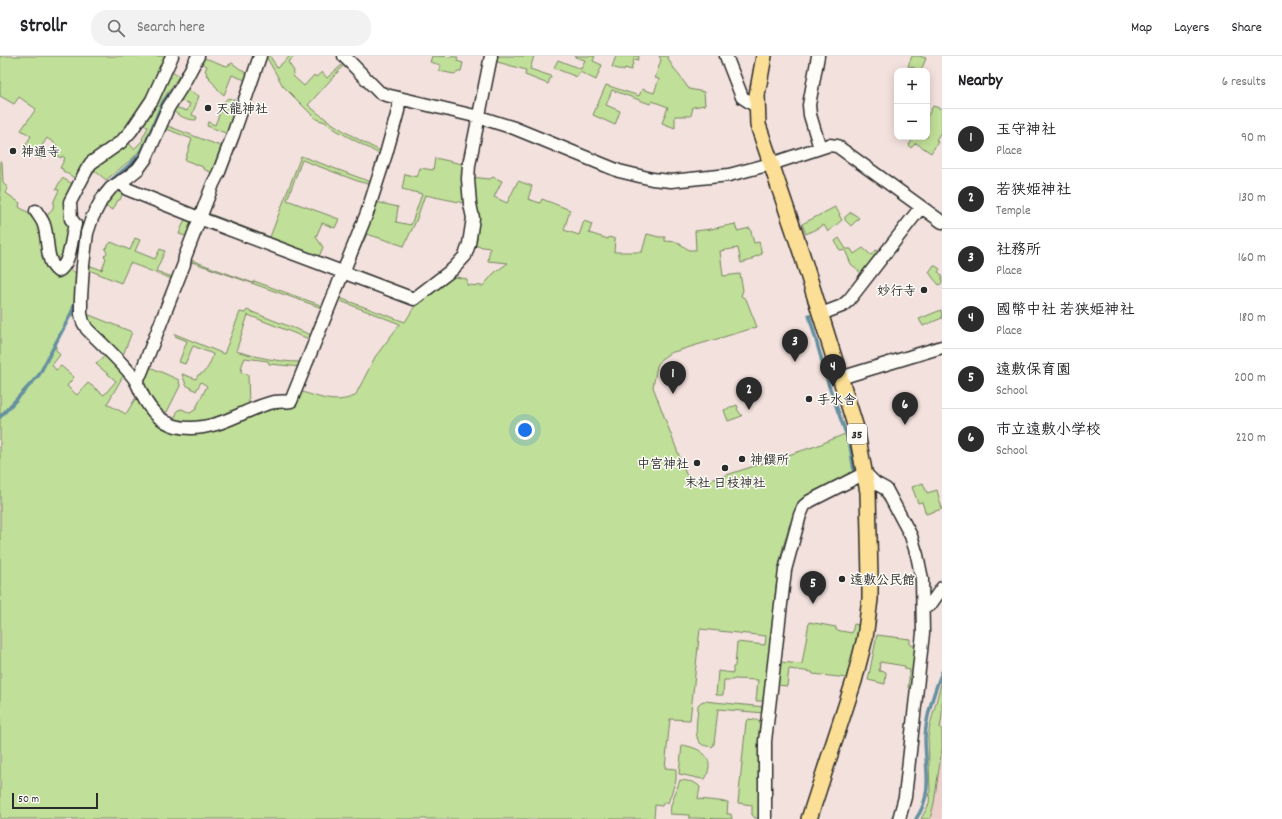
<!DOCTYPE html>
<meta charset="utf-8">
<style>
body{margin:0;font-family:Dekko,"Klee One",sans-serif;background:#f2f2f2;color:#202124}
.controls{position:absolute;right:12px;top:12px;display:grid;overflow:hidden;border-radius:8px;box-shadow:0 2px 10px #0003}
.controls button{width:36px;height:36px;display:grid;place-items:center;padding:0;border:0;border-bottom:1px solid #e0e0e0;background:#fff;color:#202124;font:20px sans-serif}
.scale{position:absolute;left:12px;bottom:10px;width:86px;box-sizing:border-box;padding-left:4px;border:2px solid #2b2b2b;border-top:0;font-size:11px;line-height:14px;white-space:nowrap;color:#2b2b2b;-webkit-text-stroke:3px #fdfcf7;paint-order:stroke}
.you{position:absolute;left:525px;top:374px;width:14px;height:14px;margin:-10px;border:3px solid #fff;border-radius:50%;background:#1a73e8;box-shadow:0 0 0 6px #1a73e833}
.badge{display:grid;place-items:center;width:26px;height:26px;border-radius:50%;background:#2b2b2b;color:#fff;font-size:13px;font-weight:700}
.pin{position:absolute;translate:-50% -33px;filter:drop-shadow(0 1px 2px #0008)}
.pin::after{content:'';position:absolute;top:21px;width:14px;height:12px;background:inherit;clip-path:polygon(0 0,100% 0,50% 100%)}
.list{margin:0;padding:0;list-style:none}
h2{display:flex;justify-content:space-between;align-items:center;height:52px;margin:0;padding:0 16px;font-size:17px}
h2 small{font-size:13px;font-weight:400;color:#757577}
.list li{display:grid;grid-template-columns:26px 1fr auto;gap:12px;align-items:center;box-sizing:border-box;height:60px;padding:0 16px;border-top:1px solid #e0e0e0}
.list b{display:block;font-size:15px;white-space:nowrap}
.list p{margin:0;font-size:13px;white-space:nowrap;color:#757577}
.list em{font-size:13px;font-style:normal;color:#757577}
.icon{flex:none;width:22px;height:22px;fill:none;stroke:currentColor;stroke-width:2;stroke-linecap:round;stroke-linejoin:round}
.map{position:relative;flex:none;width:942px;height:763px;overflow:hidden}
header{display:flex;align-items:center;gap:24px;box-sizing:border-box;height:56px;padding:0 20px;background:#fff;border-bottom:1px solid #e0e0e0}
header strong{font-size:19px}
nav{display:flex;gap:22px;margin-inline-start:auto;font-size:14px}
.search{width:280px;height:36px;background:#f2f2f2;display:flex;align-items:center;gap:10px;box-sizing:border-box;padding:0 14px;border-radius:16px;color:#757577;font-size:15px}
main{display:flex}
aside{flex:1;background:#fff}
.map>svg:first-child{display:block}
.built{fill:#ecceca}
.green{fill:#c0df98;stroke:#768562;fill-rule:evenodd}
.lines{fill:none;stroke-linecap:round;stroke-linejoin:round}
.stream{stroke:#65909f;stroke-width:3.5}
.minor-casing{stroke:#2b2b2b;stroke-width:15}
.major-casing{stroke:#2b2b2b;stroke-width:18}
.minor{stroke:#fdfcf7;stroke-width:12}
.major{stroke:#fbdf96;stroke-width:15}
.poi-dot{fill:#2b2b2b;stroke:#fdfcf7;stroke-width:1.5}
.labels{text-anchor:middle;stroke-width:3;stroke-linejoin:round;paint-order:stroke}
.shield{fill:#fdfcf7;stroke:#6a6a68;stroke-width:1}
.shield-label{font-size:12px;font-weight:bold;fill:#2b2b2b}
.poi-label{font-size:13px;font-weight:bold;fill:#2b2b2b;stroke:#fdfcf7;text-anchor:start}
</style>
<header>
<strong>Strollr</strong>
<div class="search"><svg class="icon" aria-label="search" viewBox="0 0 24 24"><circle cx="10" cy="10" r="6"/><path d="M15 15l6 6"/></svg>Search here</div>
<nav><a>Map</a><a>Layers</a><a>Share</a></nav>
</header>
<main>
<div class="map">
<svg width="942" height="763" viewBox="0 0 942 763">
<rect width="100%" height="100%" fill="#f3e1dd"/>
<filter id="ink" filterUnits="userSpaceOnUse"><feTurbulence type="fractalNoise" baseFrequency=".025" numOctaves="2"/><feDisplacementMap in="SourceGraphic" scale="8" xChannelSelector="R" yChannelSelector="G"/><feConvolveMatrix kernelMatrix="1 2 1 2 8 2 1 2 1" color-interpolation-filters="sRGB"/></filter>
<g filter="url(#ink)">
<path class="built" d="M942,624V763H921L929,748L930,734L928,681L930,669Z"/>
<path class="green" d="M0,0H169L138,63L78,124L63,115V113L60,112L65,102L62,100L61,102L52,97L57,89L47,82L41,91L42,93L41,96L44,98L41,103L27,95L29,92L25,90L31,80L21,74L36,53L19,41L14,48L0,40Z
M263,0H270L277,12L290,0H295L288,6L294,15L293,20L304,30L314,19L316,21L322,16L327,22L343,8L344,9L308,49C331,69 357,83 384,97L373,129L360,126L302,104L287,144L339,163L335,172L322,167L316,181L323,191L318,203L206,161ZM267,2L283,30L316,63L325,66L336,74L381,99L371,126L301,100L270,181L210,158L208,156L264,3Z
M432,0L458,1L457,5L463,7L461,15L454,18L439,15L441,9L430,6Z
M495,0H534L530,13L551,20L548,28L525,19L526,14L494,5Z
M575,0H595L593,5L602,9L596,24L580,16L577,21L554,12L558,4L581,13L585,4L575,1Z
M616,0H639L638,4L634,3L631,14L625,12L624,15L612,11Z
M659,0H667L671,8L689,33L704,36L705,49L693,51L691,60H675V72L662,67L668,51L652,45L650,48L612,34L606,49L620,55L615,69L593,59L606,29L639,40L642,33L654,37L659,23L655,22L661,4Z
M912,0H919L926,2L921,15H914L915,12L908,10Z
M200,2C210,2 218,8 227,10L232,7L250,20L215,118L203,113V111L185,104L192,83L164,72L165,69L223,91L228,78L207,70L208,66L215,69L224,46L228,42L237,45L245,24L232,19L224,39C218,35 215,28 209,23L210,21L206,19L207,17L205,15L207,10L198,6Z
M168,14L179,20L162,45L145,85L139,95L133,102L106,124L95,115L85,129L94,111L127,85L134,93L143,84L142,83L148,71L141,68Z
M185,32L199,40L192,59L197,61L196,64C188,64 178,60 172,54L175,51L187,55L190,48L180,44Z
M933,50L942,53V74L936,84L938,86L931,97L916,87L911,92L909,89L914,81H927V61Z
M435,102L467,109L465,123L467,148L470,163L469,176L462,199L451,212L419,237L412,239L349,214V210L376,146L398,151L396,166L411,169L422,138L402,133L405,118L417,121L420,112L433,114ZM425,139L464,147C468,167 467,187 455,204L419,234L412,235L352,212V210L367,178L404,190L416,165Z
M0,105L2,106L3,127L8,132L6,137L20,147L19,151L29,157L31,161L38,164L56,217L64,218L70,213L77,218L75,246L56,288V294L60,299L52,309L56,314L61,310L74,321L67,330L77,339L88,327L104,339L116,325L96,308L107,298L128,323L123,320L107,348L126,358L135,343L140,344L179,373L258,354L296,347L337,241L405,266L418,245L450,220L467,223V229L483,230L494,217L508,207L488,205L490,192L470,189V121L490,123L493,121L502,125L494,141L507,147L518,125L532,130L528,143L540,147L542,143L570,154L564,174L579,179L584,165L592,168L589,177L608,183L609,181L615,183L614,196H642L647,178L659,181H665V185L677,186L689,194H696L695,175L711,173L735,168L737,175L750,172L754,187L759,186L762,198L752,202V204L741,207L738,192L720,195L723,220L740,218L743,234L741,240L746,243L757,271L670,297L661,303L657,310L653,331L686,418C692,424 697,425 705,426L816,390L845,378L851,395L855,417L795,459L789,470L782,495L776,531L765,645H756L758,624L734,623L733,624H724L723,639H716L718,615L733,617V611L735,610L737,586L765,589L766,580L700,573L690,664L670,663L665,712L676,713V724L668,747L664,746L662,750L655,749L654,763H0ZM338,244L400,268L375,301L355,340C334,348 323,342 302,336Z
M62,122L75,129L70,171L63,203H59C52,196 49,171 47,160L53,152L54,145L59,134L56,133Z
M118,135L122,137V139L120,144H118L113,154L106,151V146L115,136Z
M835,151L840,158L839,159L842,164L828,176L824,169L806,178L802,168Z
M851,156L859,162L851,170L845,164V161Z
M185,163L195,166L189,181L179,178Z
M201,167L339,217L325,253L189,205ZM203,169L336,218L323,250L254,225L253,227L191,204Z
M135,182L140,184L135,195L155,203L160,193L165,195L156,215L175,222L137,317L88,266L84,240L88,211L91,210L102,214L106,202L104,200L107,197L105,193L111,186L130,194ZM130,207L172,223L137,313L123,299L132,276L87,258V235L89,214L121,227Z
M839,182L846,193H851L854,198L863,192L871,199L876,194L882,198L863,221L858,214L851,208L845,194L842,195L839,193L835,185Z
M934,209L940,213L938,216L942,219V227L939,229L933,222L929,216Z
M247,254L314,280L302,311L269,308L268,305L245,302L242,309L241,317L248,318L249,351L198,369L173,366L178,354L182,353L190,357L195,354L207,330L201,326L196,335L186,329L182,318L196,323L198,319C207,317 211,306 213,298L193,290L185,308L179,306L187,285L175,280V278L224,298L240,256L245,257ZM248,259L309,283L300,306C278,306 257,301 236,295Z
M941,254L942,262L923,270L919,263Z
M158,290L150,311L179,324L180,330L167,356H161L156,352L141,326Z
M737,349L738,352L737,353L742,360L728,365L724,354Z
M923,427L927,437L937,434L942,453L926,458L922,446L918,447L912,431Z
M809,566L836,571V574L852,577L854,568L859,569L853,600L847,622L813,618L812,616L789,613L787,630L777,629L780,606L802,608Z
M877,579L910,583V589L919,590L913,633L908,632L910,614L905,613V610L880,606L879,615L886,616L885,628L868,624Z
M942,624V660L940,672L942,673V693L934,747L930,763H921L929,748L930,734L928,681L930,669Z
M704,645L765,651L764,657L718,653L714,688L712,691C708,690 703,690 700,687C693,681 698,658 698,649L701,646Z
M749,663L763,665L760,762H755L752,759V749L738,747L746,666Z
M682,689C694,691 710,696 709,711C708,715 708,719 705,723H702L679,718Z
M680,724C687,725 695,725 700,731L698,743L728,746L727,758H731L732,763L689,762V759L670,758L671,749Z"/>
<g class="lines">
<path class="stream" d="M97,140C109,121 129,114 141,96C151,80 155,61 164,45C168,39 172,35 176,30
M809,259L829,330L850,389L854,415
M0,361L39,319L72,256L76,243
M916,763C934,737 925,711 925,682C926,660 934,636 942,616"/>
<defs>
<path id="minor" d="M198,0L182,30L168,52L146,102L138,113L128,121L111,132L102,143L92,162L87,177L83,209L81,242V258L83,266L87,273C103,289 120,304 134,322C138,328 141,337 145,344C161,372 185,377 216,368C234,363 251,352 270,347C277,345 284,346 291,345L367,157L386,98L398,55L399,43
M344,0L379,36L386,39L479,61L514,72L619,115L652,123L671,125L729,119L771,108L829,89L837,90L942,166
M726,0L742,41L757,51
M818,0L809,49L810,59L820,92
M121,125L127,133L199,162L414,243L453,213L465,200L469,188L473,162L470,148L468,123L469,109L491,0
M36,155C39,160 43,165 44,169C49,183 45,206 58,215C71,208 71,182 75,168
M75,168L71,163L70,146L87,113L91,107L121,86L131,75L152,44L172,0
M821,258L842,250L849,244L921,151
M840,322L942,291
M136,325L141,317L184,208L185,201L213,128L219,116L233,79L260,0
M923,549H930L942,532
M765,763V685L785,514L800,459L804,450L810,445L865,417L875,427L886,433L911,480L917,499L922,523L923,577L905,741L899,763"/>
<path id="major" d="M764,0L757,39L758,69L802,199L856,372L868,436L870,523V543L865,582L854,625L809,763"/>
</defs>
<use href="#minor" class="minor-casing"/>
<use href="#major" class="major-casing"/>
<use href="#minor" class="minor"/>
<use href="#major" class="major"/>
</g>
</g>
<g class="poi-dot">
<circle cx="208" cy="52" r="4"/>
<circle cx="13" cy="95" r="4"/>
<circle cx="924" cy="234" r="4"/>
<circle cx="809" cy="343" r="4"/>
<circle cx="742" cy="403" r="4"/>
<circle cx="697" cy="407" r="4"/>
<circle cx="725" cy="412" r="4"/>
<circle cx="842" cy="523" r="4"/>
</g>
<g class="labels">
<rect class="shield" x="847" y="368" width="20" height="20" rx="3"/>
<g class="shield-label">
<text x="857" y="382">35</text>
</g>
<g class="poi-label">
<text x="216" y="57">天龍神社</text>
<text x="21" y="100">神通寺</text>
<text x="916" y="239" text-anchor="end">妙行寺</text>
<text x="817" y="348">手水舎</text>
<text x="750" y="408">神饌所</text>
<text x="689" y="412" text-anchor="end">中宮神社</text>
<text x="725" y="431" text-anchor="middle">末社 日枝神社</text>
<text x="850" y="528">遠敷公民館</text>
</g>
</g>
</svg>
<div class="controls">
<button>+</button>
<button>−</button>
</div>
<div class="scale">50 m</div>
<div class="you"></div>
<div class="pin badge" style="left:673px;top:338px">1</div>
<div class="pin badge" style="left:749px;top:354px">2</div>
<div class="pin badge" style="left:795px;top:306px">3</div>
<div class="pin badge" style="left:833px;top:331px">4</div>
<div class="pin badge" style="left:813px;top:548px">5</div>
<div class="pin badge" style="left:905px;top:369px">6</div>
</div>
<aside>
<h2>Nearby<small>6 results</small></h2>
<ul class="list">
<li><span class="badge">1</span><div><b>玉守神社</b><p>Place</p></div><em>90 m</em></li>
<li><span class="badge">2</span><div><b>若狭姫神社</b><p>Temple</p></div><em>130 m</em></li>
<li><span class="badge">3</span><div><b>社務所</b><p>Place</p></div><em>160 m</em></li>
<li><span class="badge">4</span><div><b>國幣中社 若狭姫神社</b><p>Place</p></div><em>180 m</em></li>
<li><span class="badge">5</span><div><b>遠敷保育園</b><p>School</p></div><em>200 m</em></li>
<li><span class="badge">6</span><div><b>市立遠敷小学校</b><p>School</p></div><em>220 m</em></li>
</ul>
</aside>
</main>
